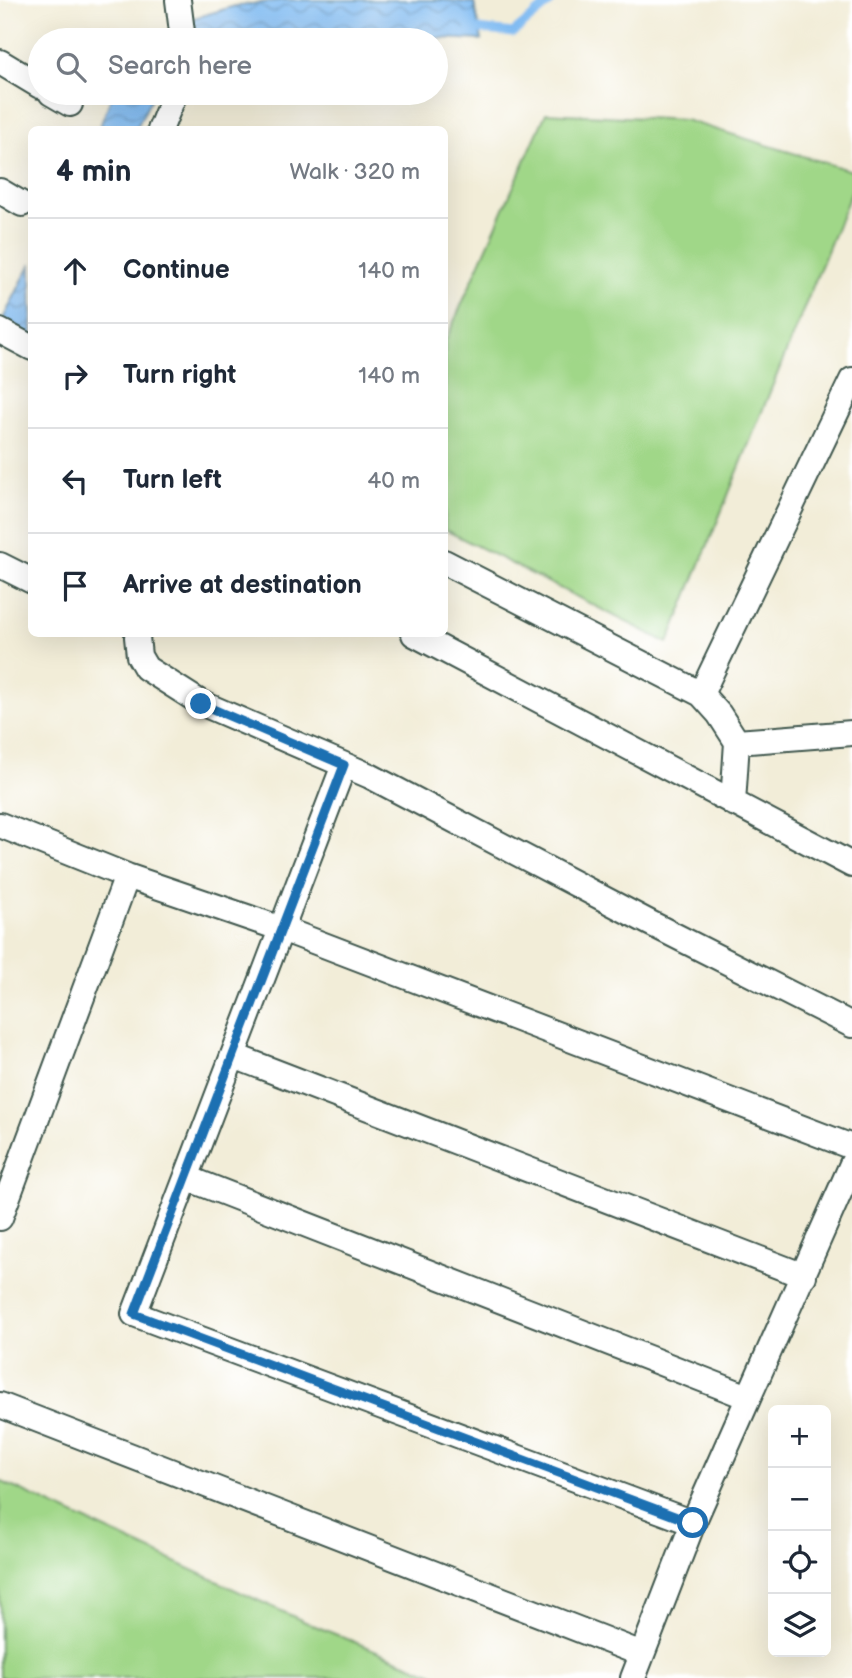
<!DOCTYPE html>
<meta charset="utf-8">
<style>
body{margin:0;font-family:"Balsamiq Sans",sans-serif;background:#f2f2f3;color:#1f2937}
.controls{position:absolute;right:21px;bottom:21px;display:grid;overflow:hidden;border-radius:10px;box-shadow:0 7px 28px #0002}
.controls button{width:63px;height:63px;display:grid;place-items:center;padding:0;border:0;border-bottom:2px solid #e0e1e3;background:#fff;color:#1f2937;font:35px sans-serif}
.stop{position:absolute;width:21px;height:21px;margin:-16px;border:5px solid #1f6fb2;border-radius:50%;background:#fff}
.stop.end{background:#1f6fb2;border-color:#fff;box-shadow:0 2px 7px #0008}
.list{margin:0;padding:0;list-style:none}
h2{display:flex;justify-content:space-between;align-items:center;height:91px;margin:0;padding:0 28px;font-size:30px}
h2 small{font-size:23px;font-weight:400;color:#747a83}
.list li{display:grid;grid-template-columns:46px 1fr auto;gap:21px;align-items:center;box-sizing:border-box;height:105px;padding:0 28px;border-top:2px solid #e0e1e3}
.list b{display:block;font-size:26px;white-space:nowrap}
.list em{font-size:23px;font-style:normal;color:#747a83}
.icon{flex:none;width:38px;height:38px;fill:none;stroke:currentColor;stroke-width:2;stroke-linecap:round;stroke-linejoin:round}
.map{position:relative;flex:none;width:852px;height:1678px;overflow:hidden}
.search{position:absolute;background:#fff;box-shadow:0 7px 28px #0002;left:28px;top:28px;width:420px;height:77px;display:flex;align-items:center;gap:18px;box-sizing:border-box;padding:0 24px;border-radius:38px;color:#747a83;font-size:26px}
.panel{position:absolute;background:#fff;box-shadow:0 7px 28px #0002;left:28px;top:126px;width:420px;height:511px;border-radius:10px}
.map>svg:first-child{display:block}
.grass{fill:#a0d788;stroke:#608a5e;stroke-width:2}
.water{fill:url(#water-waves);stroke:#507c93;stroke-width:2}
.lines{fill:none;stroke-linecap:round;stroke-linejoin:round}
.stream{stroke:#80bbf2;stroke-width:9}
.street-casing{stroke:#3f574d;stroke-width:28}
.street{stroke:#fff;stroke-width:24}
.route{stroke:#1f6fb2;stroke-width:9}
</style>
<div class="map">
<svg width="852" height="1678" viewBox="0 0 852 1678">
<defs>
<pattern id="water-waves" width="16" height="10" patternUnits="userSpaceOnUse" patternTransform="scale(1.75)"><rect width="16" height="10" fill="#80bbf2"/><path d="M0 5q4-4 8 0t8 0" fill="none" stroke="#6899c5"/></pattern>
</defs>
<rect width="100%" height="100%" fill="#fff"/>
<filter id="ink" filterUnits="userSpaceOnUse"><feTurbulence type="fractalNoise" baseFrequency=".0143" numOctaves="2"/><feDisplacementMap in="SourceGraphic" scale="14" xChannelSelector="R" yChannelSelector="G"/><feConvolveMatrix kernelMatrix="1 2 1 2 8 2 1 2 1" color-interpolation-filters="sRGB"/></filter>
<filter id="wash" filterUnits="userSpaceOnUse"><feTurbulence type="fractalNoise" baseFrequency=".00686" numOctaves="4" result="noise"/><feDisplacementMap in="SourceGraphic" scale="28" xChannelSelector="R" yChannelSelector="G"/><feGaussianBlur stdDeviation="1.57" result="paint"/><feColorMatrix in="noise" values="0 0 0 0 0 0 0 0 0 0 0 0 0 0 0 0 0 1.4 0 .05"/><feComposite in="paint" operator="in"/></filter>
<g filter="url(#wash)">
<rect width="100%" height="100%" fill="#f2edd8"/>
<path class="grass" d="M546,113L685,120L852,171V190L668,643L445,530V342Z
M0,1481L303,1621L443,1678H0Z"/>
<path class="water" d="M283,0H443L474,3L482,40L369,35L315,40H194V18L235,6Z
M113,93H154L136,129H99Z
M31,263L32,338L31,339L3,319Z"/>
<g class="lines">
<path class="stream" d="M469,28L513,33L553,0"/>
</g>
</g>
<g filter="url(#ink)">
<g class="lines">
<defs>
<path id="street" d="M178,0L183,40
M0,62L40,86
M51,93L70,104
M160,130L175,93
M0,191L22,204
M0,331L32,348
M444,562L701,694L719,714L737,742
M0,565L32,581
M138,634L137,637L139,656L146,668L201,703L370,776L650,923L852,1025
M414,634L852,865
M701,694L852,380
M344,765L134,1314L693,1523
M733,803L737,742L852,733
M0,825L127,876L282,929L852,1147
M234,1056L804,1276
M187,1178L748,1397
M0,1218L127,876
M0,1405L642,1654
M633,1678L693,1523L852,1164"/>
</defs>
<use href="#street" class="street-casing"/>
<use href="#street" class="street"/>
</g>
</g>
<g class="lines" filter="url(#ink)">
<path class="route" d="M201,704L344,765L134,1314L693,1523"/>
</g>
</svg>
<div class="controls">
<button>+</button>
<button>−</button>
<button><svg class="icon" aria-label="locate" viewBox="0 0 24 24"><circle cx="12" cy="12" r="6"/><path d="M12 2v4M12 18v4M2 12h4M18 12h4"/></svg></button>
<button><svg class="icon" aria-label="layers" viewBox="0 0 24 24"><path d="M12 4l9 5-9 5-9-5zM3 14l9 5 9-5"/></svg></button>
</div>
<div class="stop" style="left:693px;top:1523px"></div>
<div class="stop end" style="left:201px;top:704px"></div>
<div class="search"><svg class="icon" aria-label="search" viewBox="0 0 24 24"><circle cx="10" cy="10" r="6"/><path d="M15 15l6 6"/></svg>Search here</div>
<section class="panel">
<h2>4 min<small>Walk · 320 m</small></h2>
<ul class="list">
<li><svg class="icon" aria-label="ahead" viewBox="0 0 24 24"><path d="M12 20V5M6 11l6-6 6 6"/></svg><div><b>Continue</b></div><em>140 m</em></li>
<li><svg class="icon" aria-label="right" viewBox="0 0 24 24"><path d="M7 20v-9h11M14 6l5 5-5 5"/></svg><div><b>Turn right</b></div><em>140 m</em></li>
<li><svg class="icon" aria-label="left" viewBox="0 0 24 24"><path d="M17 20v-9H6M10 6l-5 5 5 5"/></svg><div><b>Turn left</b></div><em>40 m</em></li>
<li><svg class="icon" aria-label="arrive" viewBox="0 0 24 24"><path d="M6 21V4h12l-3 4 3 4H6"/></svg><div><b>Arrive at destination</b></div></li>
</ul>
</section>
</div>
